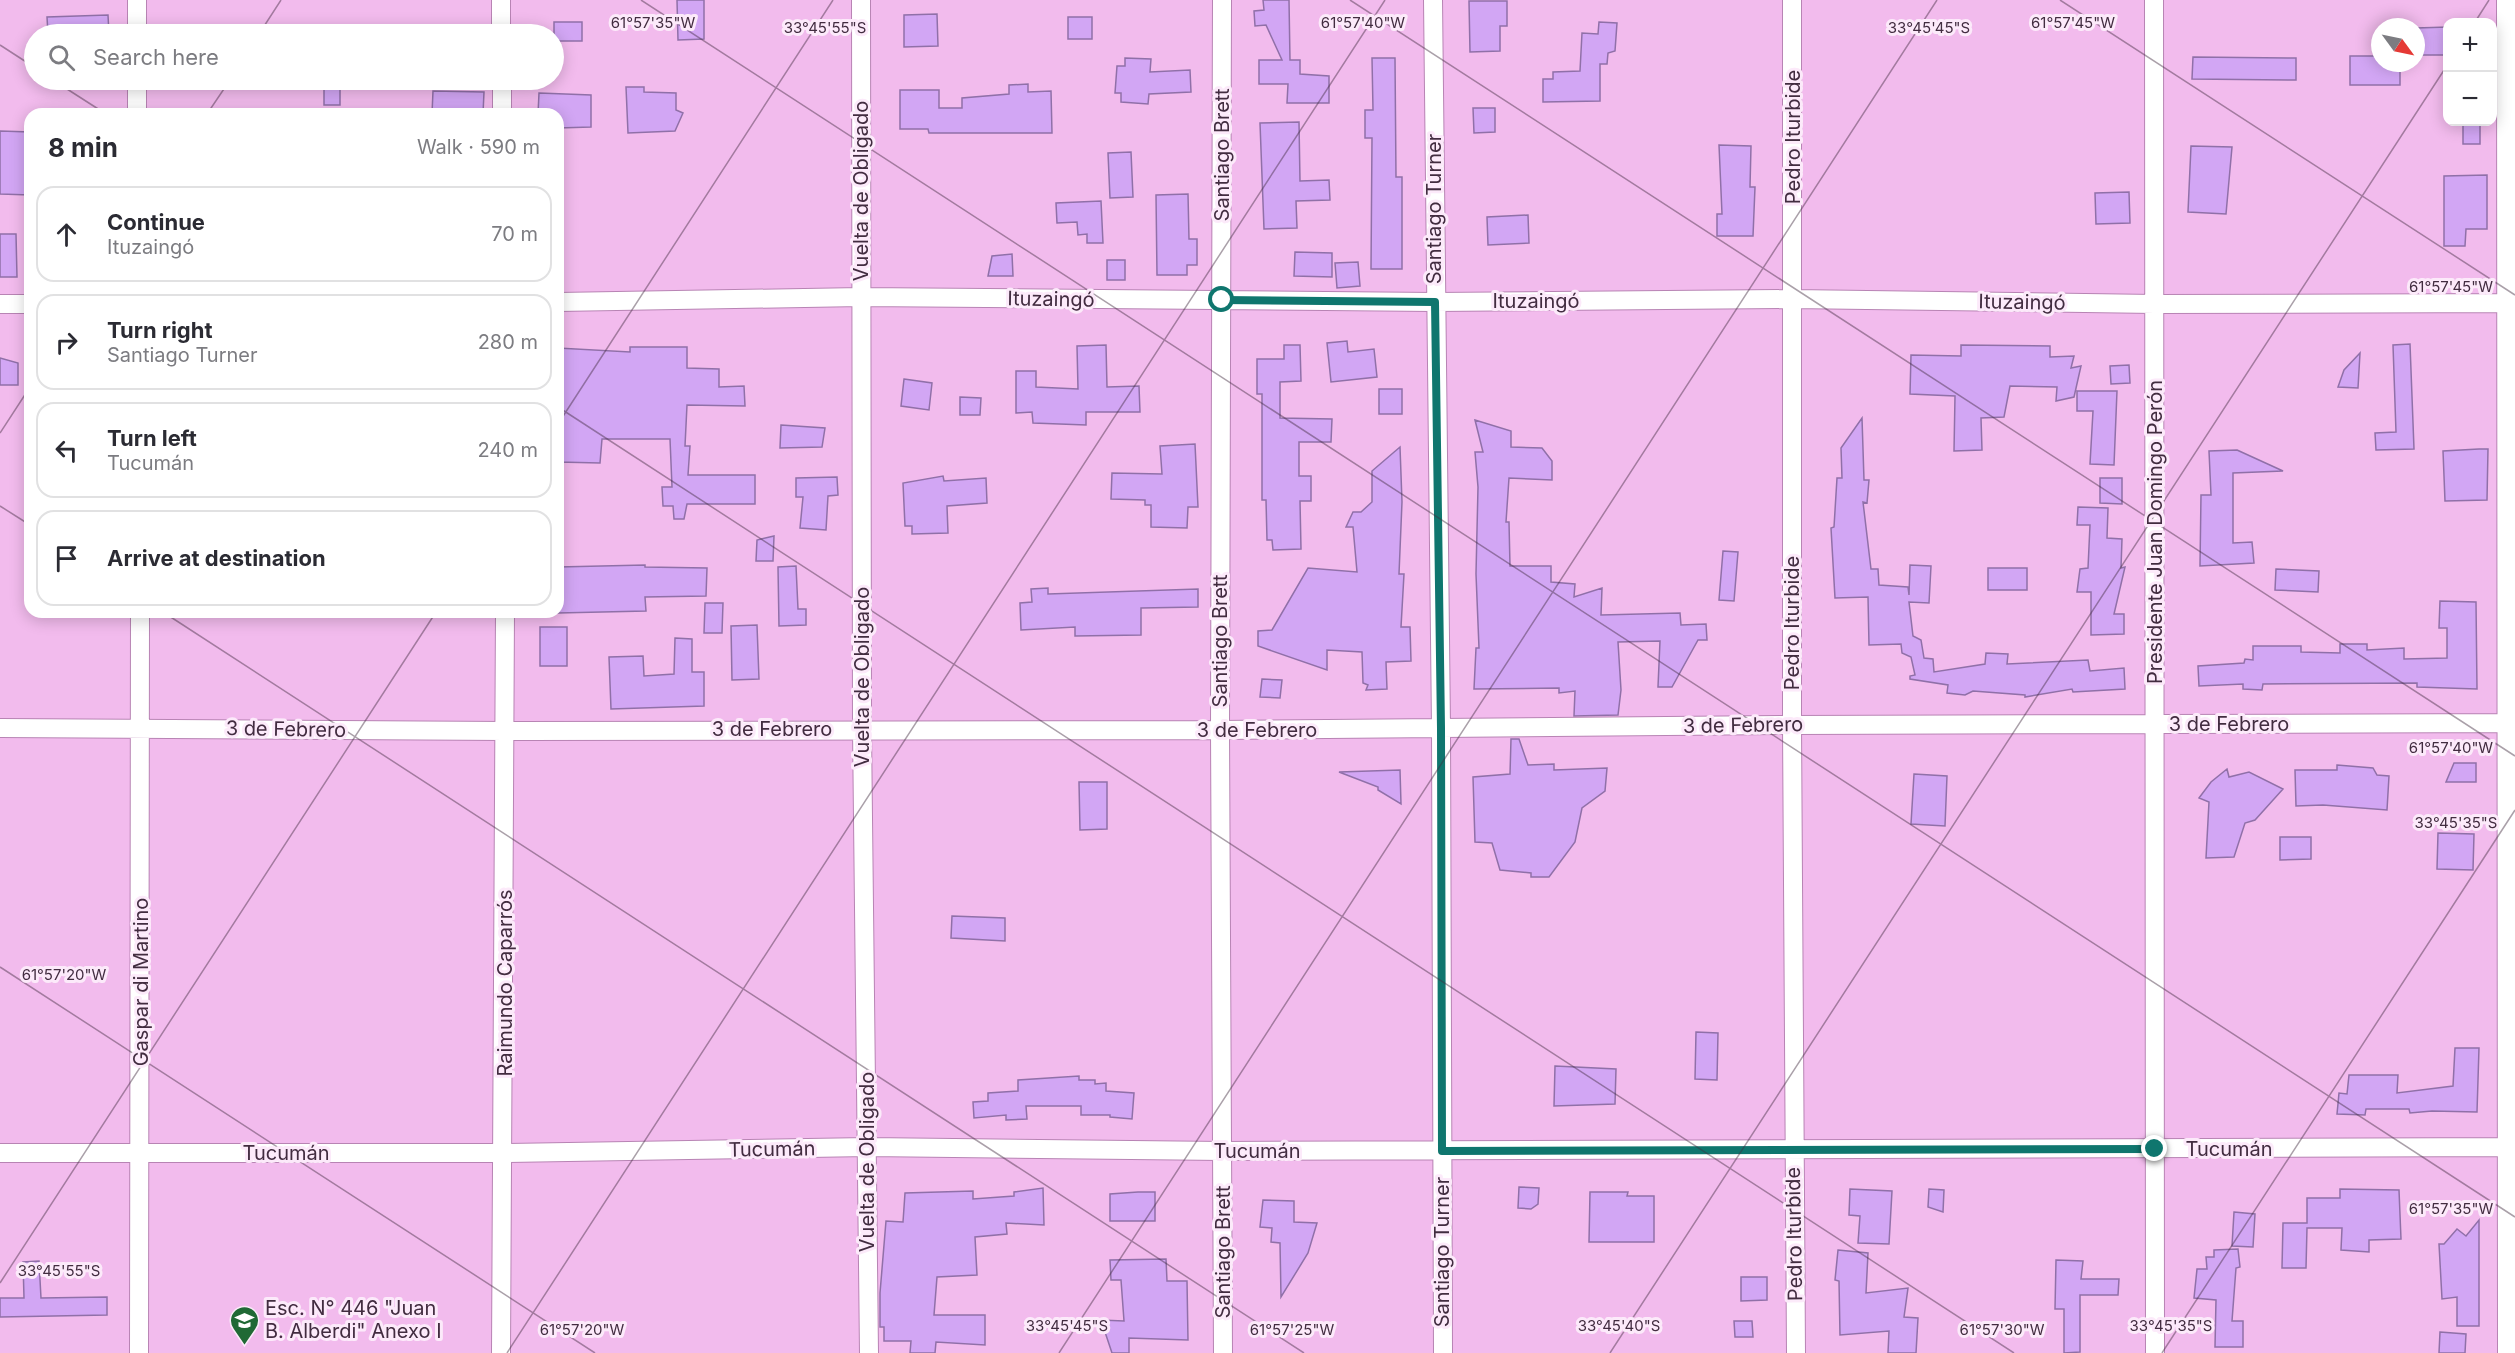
<!DOCTYPE html>
<meta charset="utf-8">
<style>
body{margin:0;font-family:Inter,sans-serif;background:#f2f2f3;color:#2b2b33}
.controls{position:absolute;right:18px;top:18px;display:grid;overflow:hidden;border-radius:12px;box-shadow:0 3px 15px #0003}
.controls button{width:54px;height:54px;display:grid;place-items:center;padding:0;border:0;border-bottom:2px solid #e1e1e2;background:#fff;color:#2b2b33;font:30px sans-serif}
.compass{position:absolute;left:2371px;top:18px;width:54px;height:54px;border-radius:50%;background:#fff;box-shadow:0 3px 15px #0003;rotate:123deg}
.stop{position:absolute;width:18px;height:18px;margin:-14px;border:4px solid #0f766e;border-radius:50%;background:#fff}
.stop.end{background:#0f766e;border-color:#fff;box-shadow:0 2px 6px #0008}
.list{margin:0;padding:0;list-style:none}
h2{display:flex;justify-content:space-between;align-items:center;height:78px;margin:0;padding:0 24px;font-size:26px}
h2 small{font-size:20px;font-weight:400;color:#7c7c81}
.list li{display:grid;grid-template-columns:39px 1fr auto;gap:18px;align-items:center;box-sizing:border-box;height:96px;margin:0 12px 12px;padding:0 12px;border:2px solid #e1e1e2;border-radius:18px}
.list b{display:block;font-size:22px;white-space:nowrap}
.list p{margin:0;font-size:20px;white-space:nowrap;color:#7c7c81}
.list em{font-size:20px;font-style:normal;color:#7c7c81}
.icon{flex:none;width:33px;height:33px;fill:none;stroke:currentColor;stroke-width:2;stroke-linecap:round;stroke-linejoin:round}
.map{position:relative;flex:none;width:2515px;height:1353px;overflow:hidden}
.search{position:absolute;background:#fff;box-shadow:0 3px 15px #0003;left:24px;top:24px;width:540px;height:66px;display:flex;align-items:center;gap:15px;box-sizing:border-box;padding:0 21px;border-radius:33px;color:#7c7c81;font-size:22px}
.panel{position:absolute;background:#fff;box-shadow:0 3px 15px #0003;left:24px;top:108px;width:540px;height:510px;border-radius:18px}
.map>svg:first-child{display:block}
.building{fill:#d2a6f4;stroke:#9070a8;stroke-width:1.5}
.lines{fill:none;stroke-linecap:round;stroke-linejoin:round}
.street-casing{stroke:#b884b4;stroke-width:20}
.street{stroke:#fff;stroke-width:18}
.route{stroke:#0f766e;stroke-width:8}
.ticks{fill:none;stroke:#422c40;stroke-width:1.5;stroke-opacity:0.45}
.labels{text-anchor:middle;stroke-width:6;stroke-linejoin:round;paint-order:stroke}
.street-label{font-size:20px;fill:#422c40;stroke:#fceafa}
.poi-label{font-size:20px;fill:#422c40;stroke:#fceafa;text-anchor:start}
.ticks-label{font-size:15px;text-anchor:middle;fill:#422c40;stroke:#fceafa;stroke-width:6;stroke-linejoin:round;paint-order:stroke}
</style>
<div class="map">
<svg width="2515" height="1353" viewBox="0 0 2515 1353">
<rect width="100%" height="100%" fill="#f2bbed"/>
<path class="building" d="M677,0H704V39L678,40Z
M1263,0H1289L1290,60H1300V74L1329,76V103H1287L1288,84H1259V60H1282L1266,25L1255,26L1254,11L1264,10Z
M1469,1H1507V26H1500V51L1470,52Z
M937,14L938,46L904,47V15Z
M108,15L109,34H48L47,17Z
M1068,17H1092V39H1068Z
M554,22H582V41H554Z
M1599,22L1617,23L1615,51L1608,53L1607,64H1600V101L1543,102V79H1553V72L1580,71L1582,33L1598,34Z
M2448,27V55H2416V28Z
M2350,56H2380V63H2400V85H2350Z
M2193,57L2296,58V80L2192,79Z
M1125,58L1151,59L1150,72L1190,70L1191,92L1149,94L1148,104L1121,102V93H1115L1117,66H1125Z
M1372,58H1395L1396,177H1402V269H1371L1372,138H1365V110H1373Z
M324,80H340V105H324Z
M1028,84V92L1051,91L1052,133H929L928,129H900V90H939V108H962V98L1009,94V85Z
M626,87H644V92L676,93V110L683,113L675,131L628,133Z
M433,91L484,92L483,114H432Z
M539,93L591,95V127L558,128V114H538Z
M1473,108H1495V132L1474,133Z
M1299,122L1300,181L1329,180L1330,200L1296,201L1297,228L1264,229L1260,123Z
M2463,122H2480V144H2463Z
M0,131L30,132V195L0,194Z
M1719,145L1751,146L1750,187H1755L1753,236H1717V214H1722Z
M2191,146L2232,147L2226,214L2188,212Z
M1131,152L1133,197L1110,198L1108,153Z
M2487,175V229H2466L2465,246H2444V176Z
M2129,192L2130,223L2096,224L2095,193Z
M1188,194L1189,239H1197V265H1187V275H1157L1156,195Z
M1101,201L1103,243H1087V234L1078,235L1077,222L1057,223L1056,203Z
M1528,215L1529,243L1488,245L1487,217Z
M0,234H16L17,277H0Z
M1295,252L1332,253V277L1294,276Z
M1012,254L1013,276H988L992,256Z
M1107,260H1125V280H1107Z
M1358,262L1360,286L1337,288L1335,263Z
M1347,341L1348,352L1374,349L1377,377L1331,382L1327,343Z
M2410,344L2414,449L2376,450L2375,433L2396,432L2393,345Z
M1106,345L1107,387L1139,386L1140,412H1086V425L1033,423L1032,412L1016,413V371H1036V387L1078,389L1077,346Z
M1284,345H1300L1301,381L1280,382V418L1332,419L1331,442H1299V476H1311V501H1300L1301,549L1273,550L1272,540H1267L1266,500H1262V394H1257V359H1284Z
M1961,345L2050,346V357L2074,356L2071,368L2081,366L2074,397L2056,401L2057,387L2010,386L2004,417L1981,418L1982,450L1954,451L1955,396L1910,394L1911,355L1961,356Z
M630,347H687V368L719,369V387L744,386L745,406L687,405L685,446H690L688,475H755V504H687L684,519H674L673,506H663L662,487H672L670,439H602L600,463L558,462V348L630,352Z
M2360,353L2358,388L2338,387L2344,370Z
M0,358L18,363V385H0Z
M2129,365L2130,383L2111,384L2110,366Z
M904,379L932,383L929,410L901,406Z
M1379,389H1402V414H1379Z
M2077,391H2117L2114,465L2090,464L2093,411H2077Z
M960,397L981,398L980,415H960Z
M1862,418L1864,480H1869L1867,503L1863,502L1871,569H1878L1879,585L1908,587L1909,595L1910,565L1931,566L1929,603L1909,602L1913,636L1921,640L1924,658L1933,659L1934,672L1985,664L1986,653L2008,654L2007,664L2088,660L2090,671L2124,668L2125,689L2073,692L2072,689L2025,697V695L1973,691L1965,695L1947,693L1948,685L1910,679V676L1915,675L1911,657L1902,653L1901,644L1869,645L1868,597L1835,598L1831,528L1834,527L1837,478H1842L1841,448Z
M1475,420L1511,431V447L1542,448L1552,461V480L1509,478L1506,522H1509L1510,566H1551V582L1575,584L1574,597L1602,588L1601,615L1680,613L1681,625L1706,624L1707,640H1698L1672,687H1658L1660,641L1618,642L1621,690L1618,715L1574,716L1575,691L1559,693V688L1474,689L1476,648H1479L1476,574L1478,487L1475,452H1483Z
M781,425L825,428L822,447L780,448Z
M1195,444L1198,507H1188L1187,528L1151,527V505H1145V500L1111,499L1112,473L1162,474L1160,446Z
M1400,447L1402,502L1399,574H1404L1401,627H1410L1411,661L1386,662L1387,689L1366,690L1368,685L1363,683L1362,652L1327,650V670L1258,646V631L1272,630L1308,568L1357,572L1353,527H1346L1353,512H1361L1372,502V471Z
M2479,449H2488L2487,500L2445,501L2443,451Z
M2237,450L2283,471L2233,473V543L2252,542L2254,563L2200,566L2201,495H2211L2209,451Z
M943,476L944,481L986,478L987,503L947,506L948,533L912,534V526H905L903,483Z
M837,477L838,495L828,496L826,530L800,528L803,497H796V478Z
M2100,478H2122V504L2100,503Z
M2078,507L2108,508L2107,538L2122,539L2121,568L2125,567L2114,614H2124V634L2091,635V592H2077L2080,569L2088,568L2090,525H2077Z
M774,536L773,561H756L757,540Z
M1723,551L1738,552L1734,601L1719,600Z
M645,565V567L707,568L706,596L645,597L646,611L558,613V567Z
M796,566L798,609H806V625L779,626L778,567Z
M1988,568H2027V590H1988Z
M2276,569L2319,571L2318,592L2275,590Z
M1048,588V594L1198,589V607L1141,608V635L1075,636V627L1021,630L1020,603L1032,602L1031,589Z
M2440,601L2476,602L2477,689L2417,687V683L2263,684L2262,690L2243,689V684L2199,686L2198,666L2244,663L2245,659L2253,660V646H2301V652L2340,653V644H2367V650L2404,648V659L2447,658V628H2439Z
M705,603H723L722,633H704Z
M757,625L759,679L732,680L731,626Z
M540,627H567V666H540Z
M675,638L692,639V672H704V706L611,709L609,657L643,656L644,676L674,674Z
M1262,679L1282,680L1280,698L1260,697Z
M1511,739H1519L1528,765L1554,764V770L1607,768L1605,791L1582,808L1575,842L1549,877H1531V873L1500,870L1492,843L1475,842L1473,777L1510,774Z
M2454,763H2476V782H2446Z
M2337,765L2373,768L2377,775L2389,776L2387,810L2323,805L2296,806L2295,770H2337Z
M2227,769L2229,777L2249,772L2283,789L2255,820L2245,823L2234,857L2206,858L2209,802L2199,798L2211,782Z
M1400,770L1401,804L1378,790V787L1339,772Z
M1914,774L1947,776L1945,826L1911,824Z
M1079,782H1107V829L1080,830Z
M2438,833L2474,834L2473,870L2437,869Z
M2280,837H2311V859L2280,860Z
M952,916L1005,918V941L951,938Z
M1696,1032L1718,1033L1717,1080L1695,1079Z
M2455,1048H2479L2477,1112L2432,1111L2410,1113L2409,1109H2366L2365,1115L2337,1114L2339,1093L2347,1094L2349,1075H2398L2397,1093L2453,1086Z
M1555,1066L1616,1069L1615,1104L1554,1106Z
M1079,1076V1080H1095V1084L1106,1083V1091L1134,1093L1132,1119L1110,1117V1115H1081V1106H1026L1027,1119L1006,1120V1115L974,1118L973,1102L988,1101V1093L1018,1091V1080Z
M1519,1187L1539,1188L1538,1204L1531,1209L1518,1208Z
M1043,1188L1044,1225L1006,1223L1007,1234L975,1237L977,1275L937,1277L934,1315H985V1345L936,1342L935,1353H910L911,1341H884V1327H880V1293L886,1221L903,1222L905,1193L973,1191V1199L1014,1196V1192Z
M1850,1189L1892,1191L1889,1244L1858,1243L1860,1216L1849,1215Z
M1929,1189L1944,1190L1943,1212L1928,1207Z
M2340,1189L2399,1190L2401,1239L2369,1240V1252L2341,1250L2342,1228H2307L2306,1268H2282L2283,1223H2307V1198H2340Z
M1138,1192H1155V1221H1110V1194Z
M1590,1192H1628L1627,1196H1654V1242H1589Z
M1263,1200L1294,1201V1222L1317,1223L1308,1253L1281,1297L1280,1243L1271,1242L1272,1228L1260,1227Z
M2234,1212L2255,1214L2253,1247L2232,1246Z
M2479,1220V1326H2457V1297L2442,1299L2439,1244H2444L2457,1229L2466,1236Z
M2238,1249L2240,1267L2236,1268L2232,1321H2243V1347H2215L2216,1300L2194,1298L2197,1269H2207L2206,1257H2214V1250Z
M1838,1250L1868,1253L1866,1293L1908,1288L1904,1317L1918,1318L1916,1353H1888L1889,1331L1840,1335L1839,1281L1835,1280Z
M1166,1259L1167,1281H1187L1188,1340L1129,1338V1353H1112L1101,1320L1124,1321L1121,1280H1111L1110,1260Z
M2056,1260L2083,1261L2081,1279H2119L2118,1295H2080V1352L2064,1353V1309H2055Z
M39,1261L41,1298L107,1297V1315L0,1317V1298H24L23,1262Z
M1741,1277H1767V1300L1741,1301Z
M1734,1321H1752L1753,1337H1735Z
M2440,1332L2466,1334L2465,1353H2439Z"/>
<g class="lines">
<defs>
<path id="street" d="M501,0V34
M861,0L862,729L869,1353
M1222,0L1220,730L1223,1353
M1433,0L1441,728L1443,1353
M1792,0V725L1796,1353
M2154,0L2155,1353
M2506,0L2507,1353
M137,34V0
M502,80V114
M137,114V80
M558,302L861,297L1435,302L1793,299L2155,304L2515,303
M0,304H30
M0,728L505,731L1220,730L1792,725L2515,723
M0,1153H504L868,1147L1223,1151L2515,1147
M139,1353L140,612
M501,1353L505,612"/>
</defs>
<use href="#street" class="street-casing"/>
<use href="#street" class="street"/>
</g>
<g class="lines">
<path class="route" d="M1222,300L1435,302L1441,728L1442,1151L2155,1149"/>
</g>
<path class="ticks" d="M641,0L2515,1217M1350,0L2515,756M2060,0L2515,295M2475,22L2489,0M259,34L281,0M0,45L34,67M53,80L106,114M207,114L230,80M558,407L2014,1353M558,424L833,0M0,433L30,387M0,506L30,525M163,612L1304,1353M0,967L595,1353M0,1283L436,612M507,1353L1385,0M1059,1353L1937,0M1610,1353L2448,64M2162,1353L2515,810"/>
<defs>
<symbol id="school-pin" viewBox="-11 -11 22 30"><path d="M0 17L-7.5 6A9.5 9.5 0 1 1 7.5 6Z" fill="#206935" stroke="#fceafa"/><path d="M0-5L7-2L0 1L-7-2ZM-4 1L0 2.5L4 1V4Q0 6-4 4Z" fill="#fff"/></symbol>
</defs>
<g fill-rule="evenodd">
<use href="#school-pin" x="228" y="1304" width="33" height="45"/>
</g>
<g class="labels">
<g class="street-label">
<text transform="translate(1793 137) rotate(-90)" y="7">Pedro Iturbide</text>
<text transform="translate(1222 155) rotate(-90)" y="7">Santiago Brett</text>
<text transform="translate(861 191) rotate(-90)" y="7">Vuelta de Obligado</text>
<text transform="translate(1434 209) rotate(-90)" y="7">Santiago Turner</text>
<text transform="translate(1051 299) rotate(1)" y="7">Ituzaingó</text>
<text x="1536" y="308">Ituzaingó</text>
<text transform="translate(2022 302) rotate(1)" y="7">Ituzaingó</text>
<text transform="translate(2155 532) rotate(-90)" y="7">Presidente Juan Domingo Perón</text>
<text transform="translate(1792 623) rotate(-90)" y="7">Pedro Iturbide</text>
<text transform="translate(1220 641) rotate(-90)" y="7">Santiago Brett</text>
<text transform="translate(862 677) rotate(-90)" y="7">Vuelta de Obligado</text>
<text x="2229" y="731">3 de Febrero</text>
<text transform="translate(1743 725) rotate(-1)" y="7">3 de Febrero</text>
<text transform="translate(286 729) rotate(1)" y="7">3 de Febrero</text>
<text x="772" y="736">3 de Febrero</text>
<text x="1257" y="737">3 de Febrero</text>
<text transform="translate(141 982) rotate(-90)" y="7">Gaspar di Martino</text>
<text transform="translate(505 983) rotate(-90)" y="7">Raimundo Caparrós</text>
<text transform="translate(772 1149) rotate(-1)" y="7">Tucumán</text>
<text x="2229" y="1156">Tucumán</text>
<text x="1257" y="1158">Tucumán</text>
<text x="286" y="1160">Tucumán</text>
<text transform="translate(867 1162) rotate(-90)" y="7">Vuelta de Obligado</text>
<text transform="translate(1794 1234) rotate(-91)" y="7">Pedro Iturbide</text>
<text transform="translate(1223 1252) rotate(-90)" y="7">Santiago Brett</text>
<text transform="translate(1442 1252) rotate(-90)" y="7">Santiago Turner</text>
</g>
<g class="poi-label">
<text x="265" y="1315">Esc. N° 446 "Juan<tspan x="265" dy="23">B. Alberdi" Anexo I</tspan></text>
</g>
</g>
<g class="ticks-label">
<text x="653" y="28">61°57'35"W</text>
<text x="2073" y="28">61°57'45"W</text>
<text x="1363" y="28">61°57'40"W</text>
<text x="1929" y="33">33°45'45"S</text>
<text x="825" y="33">33°45'55"S</text>
<text x="2451" y="292">61°57'45"W</text>
<text x="2451" y="753">61°57'40"W</text>
<text x="2456" y="828">33°45'35"S</text>
<text x="64" y="980">61°57'20"W</text>
<text x="2451" y="1214">61°57'35"W</text>
<text x="59" y="1276">33°45'55"S</text>
<text x="1067" y="1331">33°45'45"S</text>
<text x="1619" y="1331">33°45'40"S</text>
<text x="2171" y="1331">33°45'35"S</text>
<text x="582" y="1335">61°57'20"W</text>
<text x="1292" y="1335">61°57'25"W</text>
<text x="2002" y="1335">61°57'30"W</text>
</g>
</svg>
<div class="controls">
<button>+</button>
<button>−</button>
</div>
<svg class="compass" viewBox="-18 -18 36 36"><path d="M0-13l5 13h-10z" fill="#e53935"/><path d="M0 13l5-13h-10z" fill="#7c7c81"/></svg>
<div class="stop" style="left:1222px;top:300px"></div>
<div class="stop end" style="left:2155px;top:1149px"></div>
<div class="search"><svg class="icon" aria-label="search" viewBox="0 0 24 24"><circle cx="10" cy="10" r="6"/><path d="M15 15l6 6"/></svg>Search here</div>
<section class="panel">
<h2>8 min<small>Walk · 590 m</small></h2>
<ul class="list">
<li><svg class="icon" aria-label="ahead" viewBox="0 0 24 24"><path d="M12 20V5M6 11l6-6 6 6"/></svg><div><b>Continue</b><p>Ituzaingó</p></div><em>70 m</em></li>
<li><svg class="icon" aria-label="right" viewBox="0 0 24 24"><path d="M7 20v-9h11M14 6l5 5-5 5"/></svg><div><b>Turn right</b><p>Santiago Turner</p></div><em>280 m</em></li>
<li><svg class="icon" aria-label="left" viewBox="0 0 24 24"><path d="M17 20v-9H6M10 6l-5 5 5 5"/></svg><div><b>Turn left</b><p>Tucumán</p></div><em>240 m</em></li>
<li><svg class="icon" aria-label="arrive" viewBox="0 0 24 24"><path d="M6 21V4h12l-3 4 3 4H6"/></svg><div><b>Arrive at destination</b></div></li>
</ul>
</section>
</div>
